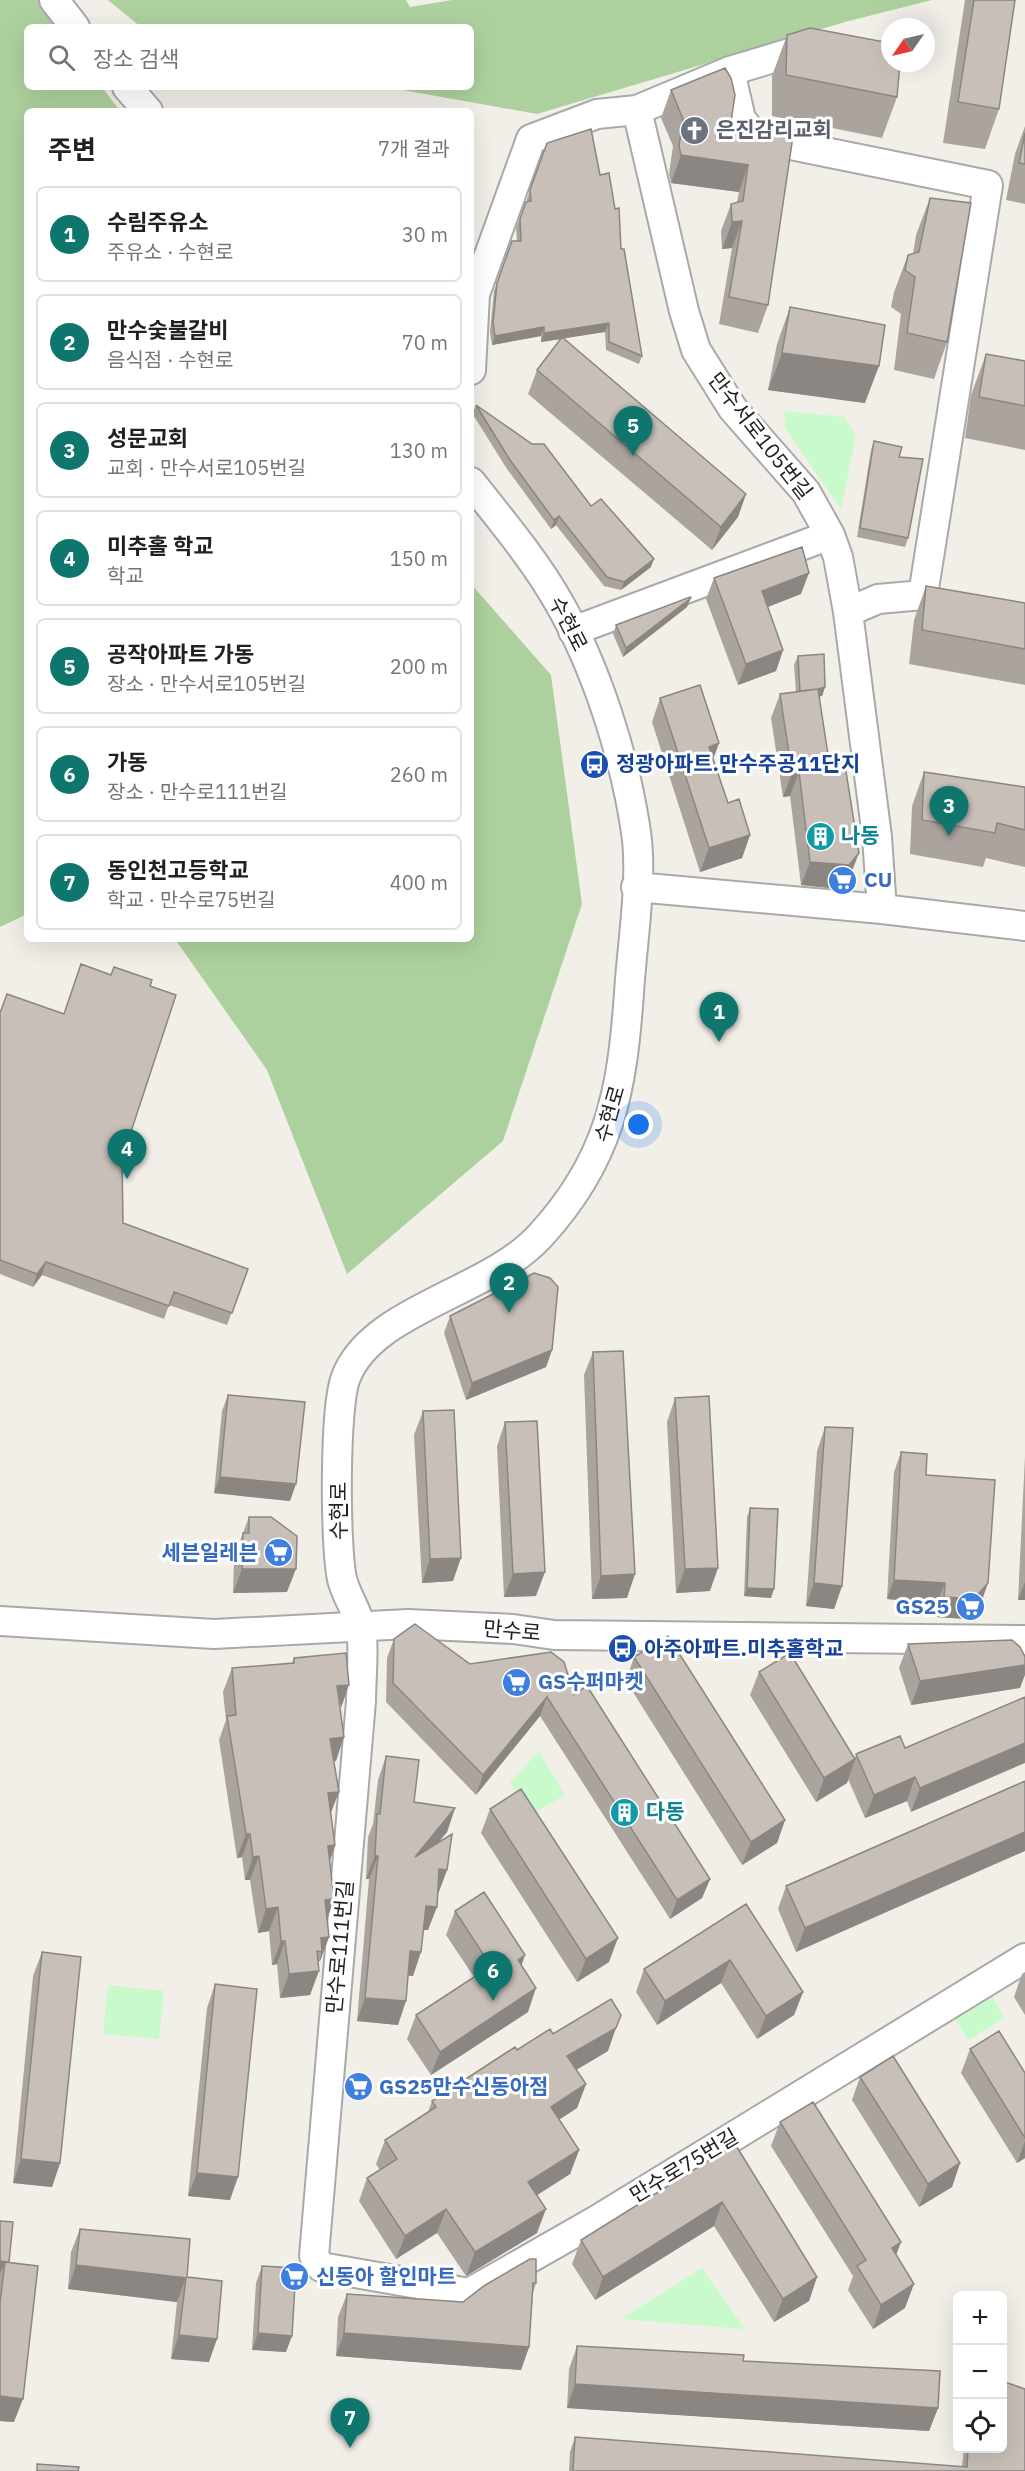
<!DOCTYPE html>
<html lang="ko">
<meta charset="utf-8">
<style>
body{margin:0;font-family:"IBM Plex Sans","Noto Sans KR",sans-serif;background:#f2f2f2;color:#202124}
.controls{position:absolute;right:18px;bottom:18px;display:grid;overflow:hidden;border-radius:9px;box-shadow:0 6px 24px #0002}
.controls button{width:54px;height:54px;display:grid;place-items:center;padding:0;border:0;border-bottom:2px solid #e0e0e0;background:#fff;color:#202124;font:30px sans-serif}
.compass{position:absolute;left:881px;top:18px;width:54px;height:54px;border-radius:50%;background:#fff;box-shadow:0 6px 24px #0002;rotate:236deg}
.you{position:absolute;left:639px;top:1125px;width:21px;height:21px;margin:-15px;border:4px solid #fff;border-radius:50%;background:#1a73e8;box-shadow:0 0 0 9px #1a73e833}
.badge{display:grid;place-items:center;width:39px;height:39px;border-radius:50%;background:#0f766e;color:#fff;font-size:20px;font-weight:700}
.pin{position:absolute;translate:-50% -50px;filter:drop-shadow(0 2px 3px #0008)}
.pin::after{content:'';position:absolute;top:32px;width:21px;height:18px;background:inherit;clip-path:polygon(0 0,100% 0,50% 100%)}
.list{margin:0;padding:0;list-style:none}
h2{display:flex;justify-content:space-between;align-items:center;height:78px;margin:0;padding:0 24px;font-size:26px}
h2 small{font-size:20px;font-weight:400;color:#757577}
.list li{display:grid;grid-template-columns:39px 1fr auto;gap:18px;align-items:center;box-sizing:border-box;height:96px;margin:0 12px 12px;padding:0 12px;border:2px solid #e0e0e0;border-radius:9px}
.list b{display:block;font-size:22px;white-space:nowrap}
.list p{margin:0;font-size:20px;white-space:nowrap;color:#757577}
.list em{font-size:20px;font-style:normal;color:#757577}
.icon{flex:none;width:33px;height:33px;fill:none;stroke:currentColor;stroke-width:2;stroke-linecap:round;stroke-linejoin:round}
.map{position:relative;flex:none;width:1025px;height:2471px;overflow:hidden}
.search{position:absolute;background:#fff;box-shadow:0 6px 24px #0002;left:24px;top:24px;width:450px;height:66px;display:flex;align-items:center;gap:15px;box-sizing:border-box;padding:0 21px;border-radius:9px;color:#757577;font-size:22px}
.panel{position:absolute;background:#fff;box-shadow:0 6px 24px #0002;left:24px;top:108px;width:450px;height:834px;border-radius:9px}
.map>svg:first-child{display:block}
.forest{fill:#add19e}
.park{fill:#c8facc}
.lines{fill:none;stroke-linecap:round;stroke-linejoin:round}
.minor-casing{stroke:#a9a9a9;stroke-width:32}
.minor{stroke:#fff;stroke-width:28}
.wall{fill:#aba49e}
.shaded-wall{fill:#8b8681}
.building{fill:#c7bfb8;stroke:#8b8681;stroke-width:1.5}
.labels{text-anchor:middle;stroke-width:6;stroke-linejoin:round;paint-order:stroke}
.worship-label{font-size:21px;font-weight:bold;fill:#5b616d;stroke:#fff;text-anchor:start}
.street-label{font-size:21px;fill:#222;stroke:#fff}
.transit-label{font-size:21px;font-weight:bold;fill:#164399;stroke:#fff;text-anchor:start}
.culture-label{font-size:21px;font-weight:bold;fill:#0d838f;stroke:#fff;text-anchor:start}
.shop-label{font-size:21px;font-weight:bold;fill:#366cbe;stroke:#fff;text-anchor:start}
</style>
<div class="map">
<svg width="1025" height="2471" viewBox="0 0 1025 2471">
<rect width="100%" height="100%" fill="#f2efe9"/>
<path class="forest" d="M0,0H38L58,27H27V87H102L120,111H27V914L0,927Z
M108,0H406L410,7L452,0H932L845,22L537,114L386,87H471V27H141Z
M471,584L551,675L582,904L503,1141L347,1274L267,1070L175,939H471Z"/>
<path class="park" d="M784,411L844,417L856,435L841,509L785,428Z
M539,1751L565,1795L529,1816L510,1782Z
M108,1985L164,1991L159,2039L103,2034Z
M989,1990L1004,2018L969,2040L951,2014Z
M702,2268L745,2329L621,2319Z"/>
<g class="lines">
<defs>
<path id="minor" d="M54,0L75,27
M730,71L741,119L756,138L988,185L923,595L878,599L848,612
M127,87L148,111
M637,110L684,311L696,350L733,409L806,492L830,535L838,557L848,612L877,837L882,909
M471,370L475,294L531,139L597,114L637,110L730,71L803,49L890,58
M471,482C501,520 534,559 558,601C596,666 625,757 636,832C643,879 632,944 629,993C622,1092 610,1160 540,1236C488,1293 372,1309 346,1377C334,1406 335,1547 342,1579C346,1595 356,1609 360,1624C365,1642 361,1681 361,1701L314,2256L321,2267L469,2293L597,2220L1025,1958
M573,631L830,535
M636,887L882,909L1025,926
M0,1621L214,1634L408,1624L513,1629L554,1635L1025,1640"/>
</defs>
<use href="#minor" class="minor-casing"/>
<use href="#minor" class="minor"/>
</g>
<path class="wall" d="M965,0H1015L999,109L985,149L943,143Z
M787,35L897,97L882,138L772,116V76Z
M671,90L731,122L793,136L768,305L758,333L719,324L732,248L722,249L721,231L731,204L737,202L739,192L671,183L669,174L673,146L661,118Z
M1025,126V204L1006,200L1015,154Z
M547,143L600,175L621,249L642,356L639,364L606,350L605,332L564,338L746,494L738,517L712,550L528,394L537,370L561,339L541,342V336L492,345L490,332L494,291L512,241H517L516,228L526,202H527V199Z
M930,198L947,342L934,379L894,370L901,314L891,307L894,292L908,255L913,254L916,235Z
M790,307L865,403L768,390L777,344Z
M986,354L1025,361V450L965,438L971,395Z
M476,405L591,506L651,567L621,590L604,586L556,525L551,529L507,469L472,413Z
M874,441L899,457L908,538L905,547L857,537L871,450Z
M714,578L801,594L768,607L783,650L776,671L738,685L706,599Z
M926,586L1025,603V685L909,664L914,620Z
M687,607L623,657L613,634L616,625Z
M798,656L825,687L822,696H819L829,761L850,876L840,889L801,885L790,796L783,797L771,718L780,694L796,692L794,665Z
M660,698L719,743L713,759L728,803L750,835L742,858L700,872L652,722Z
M924,772L1025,787V867L986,858L983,867L910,854L912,806Z
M111,975L150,986L122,1159L123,1223L248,1269L227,1325L169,1305L164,1319L42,1275L33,1287L0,1274V1012L64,1014Z
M450,1316L552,1350L546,1367L466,1400L444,1333Z
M593,1352L627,1598L592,1599L584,1375Z
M228,1395L290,1501L214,1493L222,1411Z
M675,1398L710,1591L676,1593L667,1422Z
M423,1411L453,1581L422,1583L414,1435Z
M505,1422L536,1596L504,1597L497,1446Z
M825,1427L842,1586L834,1609L806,1606L817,1451Z
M901,1452L926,1475L981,1603L967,1619L937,1617V1603L887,1599L894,1472Z
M1025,1456V1600H1018Z
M750,1508L771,1598L744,1596L747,1517Z
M249,1517L287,1592L233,1593L234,1557Z
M394,1639L470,1664L574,1694L710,1879L702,1898L670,1919L540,1716L476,1795L386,1702L387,1658Z
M908,1644L1020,1688L911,1705L899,1668Z
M634,1657L785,1820L777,1843L742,1865L626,1681Z
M294,1658L340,1708L336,1761H333L331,1813L335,1845L330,1861L327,1919L329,1937L320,1961H319L318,1964L310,1995L280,1998L277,1964L272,1965L269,1931L258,1933L250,1880H245L242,1857L237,1858L219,1740L226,1720L223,1692L232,1668L292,1663Z
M759,1672L855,1758L856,1754L905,1748L1025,1697L911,1812L907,1801L865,1818L848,1779L847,1783L816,1802L750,1695Z
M386,1756L414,1802L455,1808L447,1832L437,1843L447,1870L438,1894L428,1930H423L413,1976L408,1975L398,2025L357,2021L369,1879H366L368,1837L373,1824L378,1780Z
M1025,1781L796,1952L778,1909L786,1886Z
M490,1809L609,1962L577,1982L481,1833Z
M746,1904L803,1992L794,2015L757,2039L721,1983L657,2025L636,1992L644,1969Z
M455,1911L521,1966L528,2012L431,2075L407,2039L416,2015L474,1977L446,1935Z
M42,1952L60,2163L52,2187L13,2183L33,1976Z
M1025,1972V2015L1014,1997L1022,1974Z
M215,1984L230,2200L188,2196L207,2008Z
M553,2034L608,2051L576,2070L586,2084L577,2108L559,2120L579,2150L570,2174L537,2195V2233L466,2276L437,2233L396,2259L359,2201L367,2178L380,2170L376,2164L385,2140L428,2112L432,2101L517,2050Z
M970,2049L1025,2073V2158L1017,2163L961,2073Z
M860,2077L960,2163L952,2187L919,2207L852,2100Z
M780,2122L896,2255L905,2308L873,2329L848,2290L853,2276L771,2146Z
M735,2144L817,2277L809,2301L774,2322L714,2226L595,2300L572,2264L581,2240Z
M0,2221L9,2262L14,2422L0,2421Z
M80,2229L187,2277L209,2362L171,2359L177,2302L68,2289L71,2252Z
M262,2266L286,2352L252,2350L256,2283Z
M536,2283L533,2293L529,2347L521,2370L336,2356L338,2317L347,2294L463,2302Z
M577,2346L743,2361L938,2408L929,2431L567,2408L569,2369Z
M575,2437L962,2467L964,2448H1002L1025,2471H569L570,2452Z"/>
<path class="shaded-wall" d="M681,155L748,165L739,192L671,183Z
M742,221L732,248L722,249L732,222Z
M609,323L605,332L541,342L544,333Z
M544,327L541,336L492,345L495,336Z
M782,353L879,366L865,403L768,390Z
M746,494L738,517L712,550L721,527Z
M559,516L556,525L551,529L554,520Z
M654,559L651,567L621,590L624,582Z
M809,573L801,594L754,612L762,591Z
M691,598L687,607L623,657L626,648Z
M783,650L776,671L738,685L746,664Z
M825,687L822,696L797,703L800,695Z
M719,743L710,767L709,747Z
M799,772L790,796L783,797L792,773Z
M750,835L742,858L700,872L709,848Z
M859,853L850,876L840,889L801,885L810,862Z
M46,1262L42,1275L33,1287L37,1274Z
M552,1350L546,1367L466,1400L472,1383Z
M220,1477L296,1484L290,1501L214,1493Z
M461,1558L453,1581L422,1583L430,1559Z
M718,1568L710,1591L676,1593L685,1569Z
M242,1569H296L287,1592L233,1593Z
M545,1572L536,1596L504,1597L513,1574Z
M635,1574L627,1598L592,1599L601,1576Z
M894,1580L945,1583L937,1603L887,1599Z
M1025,1582V1600H1018Z
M814,1583L842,1586L834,1609L806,1606Z
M988,1583L981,1603L967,1619L937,1617L944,1597Z
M747,1588L774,1589L771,1598L744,1596Z
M1025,1665V1675L1020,1688L911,1705L920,1681Z
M349,1685L341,1708L337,1686Z
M547,1697L540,1716L476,1795L483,1775Z
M344,1737L336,1761L321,1763L330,1739Z
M1025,1743V1763L911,1812L920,1788Z
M855,1759L847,1783L816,1802L824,1778Z
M915,1777L907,1801L865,1818L874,1795Z
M339,1792L330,1815L328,1793Z
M455,1808L447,1832L407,1881L415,1857Z
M785,1820L777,1843L742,1865L751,1842Z
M1025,1832V1851L796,1952L805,1928Z
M246,1834H250L242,1857L237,1858Z
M335,1845L327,1869L328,1846Z
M259,1856L250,1880H245L253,1857Z
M375,1856H378L369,1879H366Z
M439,1869L447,1870L438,1894L431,1893Z
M710,1879L702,1898L670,1919L677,1900Z
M334,1899L326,1923L325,1900Z
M426,1906L437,1907L428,1930H417Z
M278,1907L269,1931L258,1933L266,1909Z
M329,1937L320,1961H319L322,1952L321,1938Z
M618,1938L609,1962L577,1982L586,1959Z
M281,1941H285L277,1964L272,1965Z
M410,1951L421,1952L413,1976L401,1975Z
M525,1955L517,1979L518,1960Z
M730,1960L721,1983L657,2025L665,2001Z
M319,1971L310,1995L280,1998L289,1974Z
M536,1988L528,2012L431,2075L440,2052Z
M803,1992L794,2015L757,2039L766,2016Z
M365,1998L406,2001L398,2025L357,2021Z
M616,2028L608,2051L559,2080L567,2056Z
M586,2084L577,2108L542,2130L551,2107Z
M1025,2141V2158L1017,2163Z
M579,2150L570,2174L520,2206L528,2182Z
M21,2159L60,2163L52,2187L13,2183Z
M960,2163L952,2187L919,2207L928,2184Z
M197,2173L238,2177L230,2200L188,2196Z
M722,2202L714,2226L595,2300L603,2277Z
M446,2209L437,2233L396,2259L405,2236Z
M546,2209L537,2233L466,2276L475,2252Z
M901,2242L892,2266V2248Z
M0,2261L5,2262L0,2274Z
M76,2265L186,2278L177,2302L68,2289Z
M817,2277L809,2301L774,2322L783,2299Z
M914,2284L905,2308L873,2329L881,2305Z
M258,2333L292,2336L286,2352L252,2350Z
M344,2333L529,2347L521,2370L336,2356Z
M179,2335L217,2339L209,2362L171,2359Z
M575,2384L938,2408L929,2431L567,2408Z
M0,2396L23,2399L14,2422L0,2421Z"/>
<path class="building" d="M974,0H1015L999,109L958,102Z
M810,28L890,43V63H900L897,97L786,75L787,35Z
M725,68L731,78L735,95L731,122L793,136L768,305L729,297L742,221L732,222L731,204L743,201L748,165L681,155L679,146L683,119L671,90Z
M591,129L600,175L609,173L615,209L619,208L621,249H624L642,356L609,342V323L544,333V327L495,336L493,323L497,283L512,241H521L520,219L526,202L531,201L530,190L547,143Z
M1025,133V164L1019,163Z
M930,198L971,203L947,342L907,333L915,277L905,270L908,255L919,252Z
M790,307L885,325L879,366L782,353Z
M562,337L746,494L721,527L537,370Z
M986,354L1025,361V406L979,397Z
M476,405L532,444H544L591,506L601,499L654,559L624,582L607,577L559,516L554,520L510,460Z
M874,441L902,447L899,457L923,459L908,538L860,528Z
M802,547L809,573L762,591L783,650L746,664L714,578Z
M926,586L1025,603V649L922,630Z
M690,597L691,598L626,648L616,625Z
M824,654L825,687L818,689L800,691L798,656Z
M700,685L719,743L709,747L728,803L739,799L750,835L709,848L660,698Z
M818,689L829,761L844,759L859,853L849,865L810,862L799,772L792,773L780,694Z
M924,772L1025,787V830L997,823L995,833L922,820Z
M81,964L111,975L114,967L152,980L150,986L176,995L122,1159L123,1223L248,1269L232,1313L174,1292L169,1306L46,1262L37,1274L0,1260V1013L7,994L64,1014Z
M534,1273L550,1278L558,1287L552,1350L472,1383L450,1316Z
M623,1351L635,1574L601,1576L593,1352Z
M228,1395L305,1402L296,1484L220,1477Z
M709,1396L718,1568L685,1569L675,1398Z
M454,1410L461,1558L430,1559L423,1411Z
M537,1421L545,1572L513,1574L505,1422Z
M825,1427L853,1428L842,1586L814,1583Z
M901,1452L927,1454L926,1475L995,1480L988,1583L974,1599L944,1597L945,1583L894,1580Z
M750,1508L778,1509L774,1589L747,1588Z
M249,1517H271L297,1536L296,1569H242L243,1533H249Z
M415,1624L470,1664L551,1652L564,1662L574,1694L587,1686L710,1879L677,1900L547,1697L483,1775L393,1683L394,1639Z
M668,1636L785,1820L751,1842L634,1657Z
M1012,1640L1020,1647L1025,1657V1665L920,1681L908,1644Z
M346,1653L349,1685L337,1686L344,1737L330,1739L339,1792L328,1793L335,1845L328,1846L334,1899L325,1900L329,1937L321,1938L322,1952L317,1951L319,1971L289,1974L285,1941H281L278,1907L266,1909L259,1856L253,1857L250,1834H246L227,1716L236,1715L232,1668L294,1663V1658Z
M790,1653L855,1759L824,1778L759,1672Z
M1025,1697V1743L920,1788L915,1777L874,1795L856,1754L900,1736L905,1748Z
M386,1756L419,1760L414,1802L455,1808L415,1857L452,1834L447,1870L439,1869L437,1907L426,1906L421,1952L410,1951L406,2001L365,1998L378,1856H375L377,1814H380Z
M1025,1781V1832L805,1928L786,1886Z
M521,1789L618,1938L586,1959L490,1809Z
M484,1892L525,1955L518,1960L536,1988L440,2052L416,2015L491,1966L455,1911Z
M746,1904L803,1992L766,2016L730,1960L665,2001L644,1969Z
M42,1952L81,1957L60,2163L21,2159Z
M215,1984L257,1989L238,2177L197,2173Z
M611,1999L621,2015L616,2028L567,2056L586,2084L551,2107L579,2150L528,2182L546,2209L475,2252L446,2209L405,2236L367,2178L397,2159L385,2140L436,2107L432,2101L515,2047L517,2050L550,2029L553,2034Z
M999,2031L1025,2073V2138L970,2049Z
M893,2056L960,2163L928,2184L860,2077Z
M813,2102L901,2242L892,2248L914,2284L881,2305L857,2266L866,2260L780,2122Z
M735,2144L817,2277L783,2299L722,2202L603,2277L581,2240Z
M0,2221L13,2222L9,2262L0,2261Z
M80,2229L190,2239L187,2277L222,2281L217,2339L179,2335L186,2278L76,2265Z
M530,2259H536V2283H533L529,2347L344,2333L347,2294L463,2302L485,2285Z
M5,2262L38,2266L23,2399L0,2396V2303Z
M262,2266L296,2268L292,2336L258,2333Z
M577,2346L744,2355L743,2361L940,2371L938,2408L575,2384Z
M1002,2381L1025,2389V2471H573L575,2437L967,2467L968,2448H1002Z
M37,2464L79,2467L78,2471H37Z"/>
<defs>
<symbol id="church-disc" viewBox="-11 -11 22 22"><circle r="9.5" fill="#6b7280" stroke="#fff"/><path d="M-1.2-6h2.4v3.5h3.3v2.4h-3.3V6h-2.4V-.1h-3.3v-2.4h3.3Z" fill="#fff"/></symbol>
<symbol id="bus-disc" viewBox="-11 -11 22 22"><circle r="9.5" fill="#1a4fb4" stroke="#fff"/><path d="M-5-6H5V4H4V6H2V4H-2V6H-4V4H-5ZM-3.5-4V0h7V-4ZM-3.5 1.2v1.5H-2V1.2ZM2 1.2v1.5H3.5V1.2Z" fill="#fff"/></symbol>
<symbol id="building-disc" viewBox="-11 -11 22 22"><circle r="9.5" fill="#0f9aa8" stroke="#fff"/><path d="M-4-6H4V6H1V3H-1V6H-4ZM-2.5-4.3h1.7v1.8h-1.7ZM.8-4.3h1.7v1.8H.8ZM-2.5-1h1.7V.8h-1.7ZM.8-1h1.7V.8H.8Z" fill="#fff"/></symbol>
<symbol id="supermarket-disc" viewBox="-11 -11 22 22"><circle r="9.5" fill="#3f7fe0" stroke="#fff"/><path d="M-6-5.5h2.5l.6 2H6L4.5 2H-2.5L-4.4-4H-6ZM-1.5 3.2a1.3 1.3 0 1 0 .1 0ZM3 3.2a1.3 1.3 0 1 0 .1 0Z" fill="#fff"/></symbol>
</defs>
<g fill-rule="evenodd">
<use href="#church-disc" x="678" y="114" width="33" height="33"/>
<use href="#bus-disc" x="578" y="748" width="33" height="33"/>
<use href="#building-disc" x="804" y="820" width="33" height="33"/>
<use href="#supermarket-disc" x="826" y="864" width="33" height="33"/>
<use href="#supermarket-disc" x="262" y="1536" width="33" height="33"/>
<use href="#supermarket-disc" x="954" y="1590" width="33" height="33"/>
<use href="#bus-disc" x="606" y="1632" width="33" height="33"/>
<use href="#supermarket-disc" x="500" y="1666" width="33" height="33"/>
<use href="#building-disc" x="608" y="1796" width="33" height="33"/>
<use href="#supermarket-disc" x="342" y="2070" width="33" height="33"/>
<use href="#supermarket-disc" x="278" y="2260" width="33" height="33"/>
</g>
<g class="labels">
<g class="worship-label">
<text x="716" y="137">은진감리교회</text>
</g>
<g class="street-label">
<text transform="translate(760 436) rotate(52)" y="7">만수서로105번길</text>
<text transform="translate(568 624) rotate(63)" y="7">수현로</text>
<text transform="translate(610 1114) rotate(-74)" y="7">수현로</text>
<text transform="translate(339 1511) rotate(-90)" y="7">수현로</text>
<text transform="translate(512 1631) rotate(5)" y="7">만수로</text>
<text transform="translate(340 1947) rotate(-85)" y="7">만수로111번길</text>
<text transform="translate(684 2166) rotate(-31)" y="7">만수로75번길</text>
</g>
<g class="transit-label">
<text x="616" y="771">정광아파트.만수주공11단지</text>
<text x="644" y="1656">아주아파트.미추홀학교</text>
</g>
<g class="culture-label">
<text x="841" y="843">나동</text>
<text x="646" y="1819">다동</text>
</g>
<g class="shop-label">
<text x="864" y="887">CU</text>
<text x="258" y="1560" text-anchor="end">세븐일레븐</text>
<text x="949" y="1614" text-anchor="end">GS25</text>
<text x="538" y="1689">GS수퍼마켓</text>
<text x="379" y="2094">GS25만수신동아점</text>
<text x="316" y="2284">신동아 할인마트</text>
</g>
</g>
</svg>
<div class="controls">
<button>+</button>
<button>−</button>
<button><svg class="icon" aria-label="locate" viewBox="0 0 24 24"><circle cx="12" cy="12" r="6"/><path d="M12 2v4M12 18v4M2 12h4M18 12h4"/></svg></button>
</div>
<svg class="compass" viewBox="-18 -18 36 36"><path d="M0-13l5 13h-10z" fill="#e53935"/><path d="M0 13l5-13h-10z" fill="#757577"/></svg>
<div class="you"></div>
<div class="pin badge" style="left:719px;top:1042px">1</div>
<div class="pin badge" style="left:509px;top:1313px">2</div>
<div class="pin badge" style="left:949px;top:836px">3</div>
<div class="pin badge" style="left:127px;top:1179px">4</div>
<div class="pin badge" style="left:633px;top:456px">5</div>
<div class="pin badge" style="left:493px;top:2001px">6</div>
<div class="pin badge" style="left:350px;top:2448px">7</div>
<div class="search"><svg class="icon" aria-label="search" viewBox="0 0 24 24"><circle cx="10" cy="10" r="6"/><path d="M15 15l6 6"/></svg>장소 검색</div>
<section class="panel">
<h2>주변<small>7개 결과</small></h2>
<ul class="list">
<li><span class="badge">1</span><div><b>수림주유소</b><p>주유소 · 수현로</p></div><em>30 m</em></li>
<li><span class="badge">2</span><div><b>만수숯불갈비</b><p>음식점 · 수현로</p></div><em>70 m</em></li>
<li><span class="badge">3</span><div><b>성문교회</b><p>교회 · 만수서로105번길</p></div><em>130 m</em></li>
<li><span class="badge">4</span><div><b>미추홀 학교</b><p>학교</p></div><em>150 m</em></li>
<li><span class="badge">5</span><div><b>공작아파트 가동</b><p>장소 · 만수서로105번길</p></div><em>200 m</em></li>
<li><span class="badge">6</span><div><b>가동</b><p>장소 · 만수로111번길</p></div><em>260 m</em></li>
<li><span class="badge">7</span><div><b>동인천고등학교</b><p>학교 · 만수로75번길</p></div><em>400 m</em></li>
</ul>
</section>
</div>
